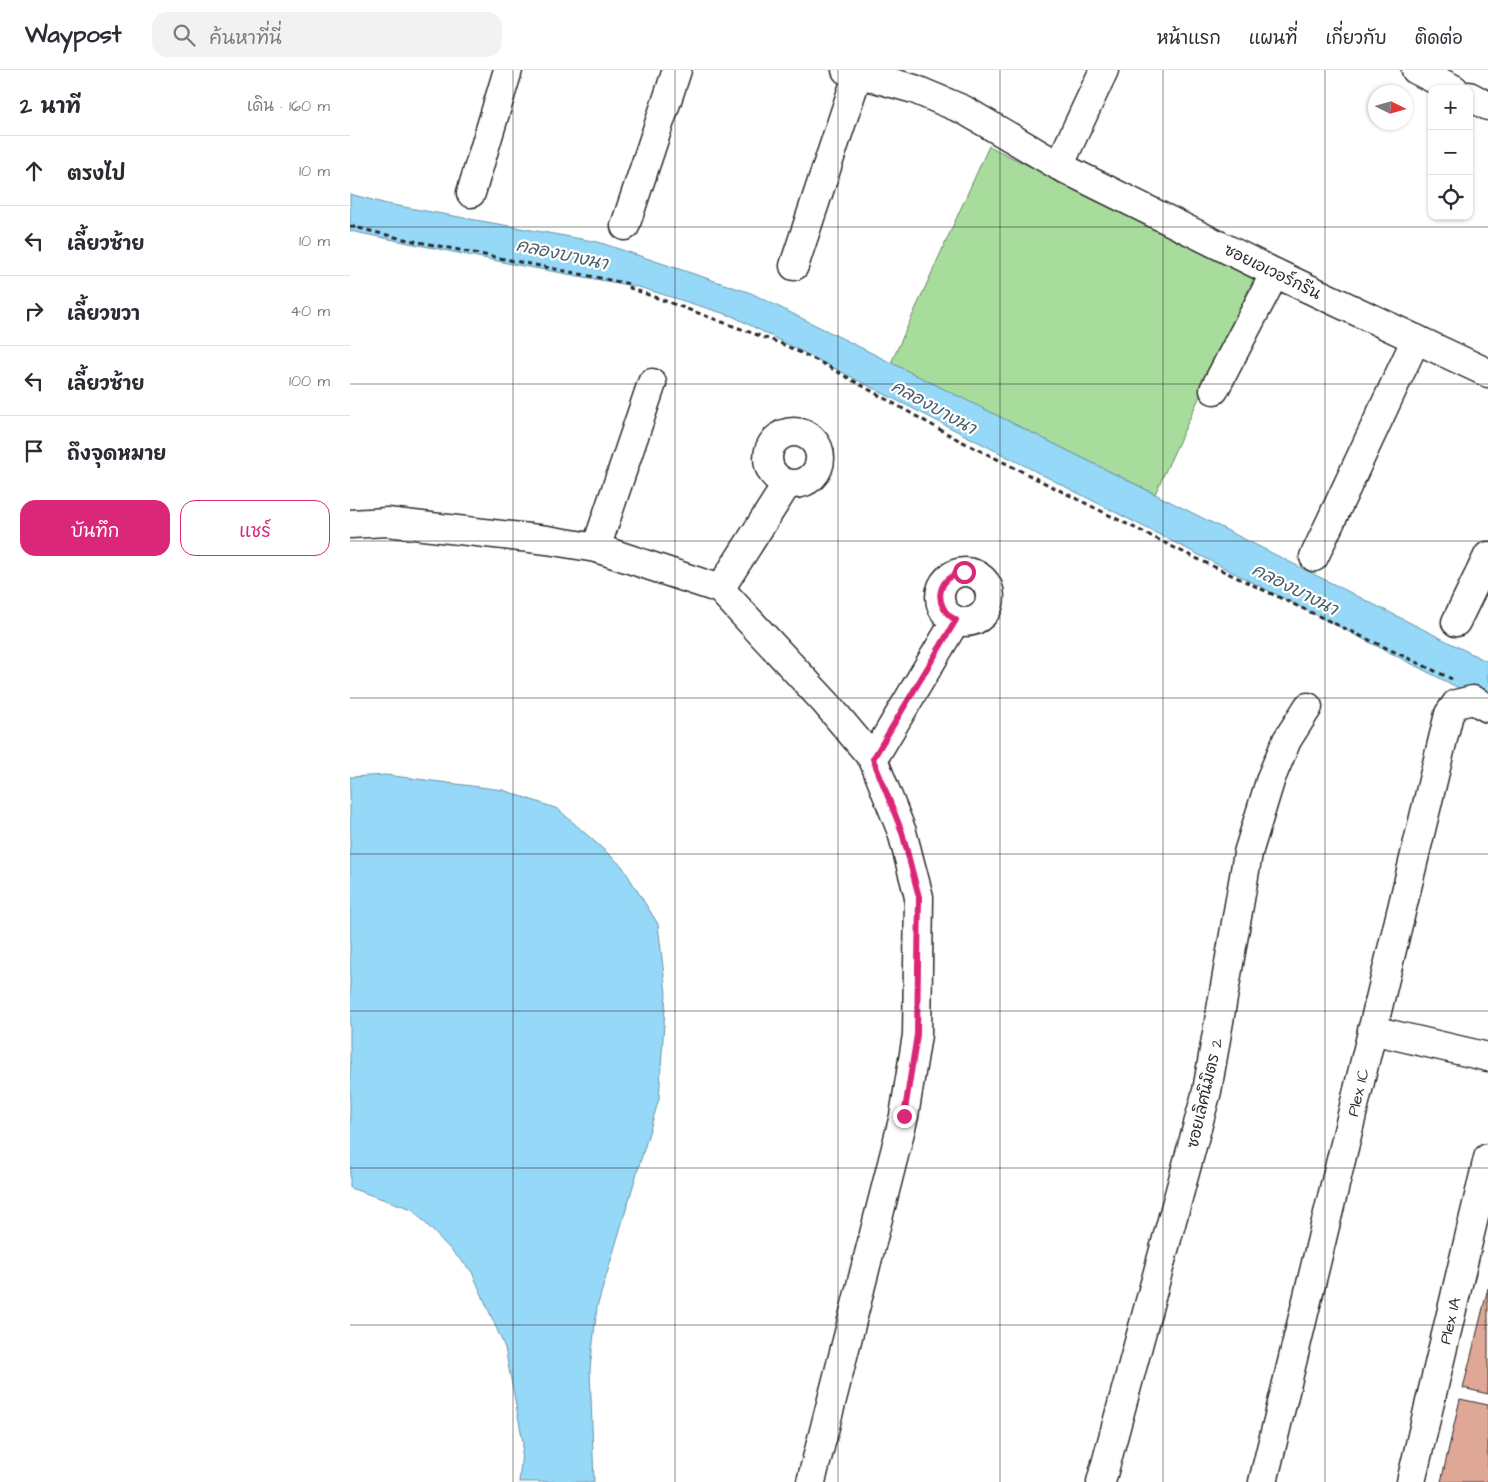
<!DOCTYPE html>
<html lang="th">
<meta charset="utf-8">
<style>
body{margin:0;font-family:"Architects Daughter","Playpen Sans Thai",sans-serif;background:#f2f2f3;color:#2b2b33}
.controls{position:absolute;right:15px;top:15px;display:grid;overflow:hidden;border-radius:10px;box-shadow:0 1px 4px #0004}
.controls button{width:45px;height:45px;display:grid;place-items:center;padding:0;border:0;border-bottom:1px solid #e1e1e2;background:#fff;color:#2b2b33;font:25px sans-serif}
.compass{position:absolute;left:1018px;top:15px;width:45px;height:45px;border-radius:50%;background:#fff;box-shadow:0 1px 4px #0004;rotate:95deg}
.stop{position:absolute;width:15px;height:15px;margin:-11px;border:4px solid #db2777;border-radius:50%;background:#fff}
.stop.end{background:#db2777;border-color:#fff;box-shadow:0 1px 5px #0008}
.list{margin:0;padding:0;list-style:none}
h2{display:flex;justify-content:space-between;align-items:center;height:65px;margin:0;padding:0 20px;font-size:21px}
h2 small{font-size:16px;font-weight:400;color:#7c7c81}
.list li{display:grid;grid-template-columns:32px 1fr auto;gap:15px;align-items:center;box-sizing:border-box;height:70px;padding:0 20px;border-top:1px solid #e1e1e2}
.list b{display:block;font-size:19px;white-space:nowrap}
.list em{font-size:16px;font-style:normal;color:#7c7c81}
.actions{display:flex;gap:10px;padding:15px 20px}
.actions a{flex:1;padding:11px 0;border:1px solid #db2777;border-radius:15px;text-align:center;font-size:18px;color:#db2777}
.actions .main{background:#db2777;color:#fff}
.icon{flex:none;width:28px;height:28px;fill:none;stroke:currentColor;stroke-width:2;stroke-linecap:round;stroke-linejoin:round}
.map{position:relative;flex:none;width:1138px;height:1412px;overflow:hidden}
header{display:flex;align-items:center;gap:30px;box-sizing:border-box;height:70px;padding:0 25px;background:#fff;border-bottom:1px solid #e1e1e2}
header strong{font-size:24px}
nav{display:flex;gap:28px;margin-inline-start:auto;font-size:18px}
.search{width:350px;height:45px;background:#f2f2f3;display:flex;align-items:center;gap:12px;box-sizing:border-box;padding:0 18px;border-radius:15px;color:#7c7c81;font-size:19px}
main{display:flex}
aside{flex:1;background:#fff}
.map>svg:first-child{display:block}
.green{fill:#a8dc9d;stroke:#6a8464}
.water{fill:#95d8f7;stroke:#6b93a5}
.building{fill:#dea796;stroke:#2b2b2b}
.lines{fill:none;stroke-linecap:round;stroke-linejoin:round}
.minor-casing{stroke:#2b2b2b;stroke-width:31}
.path{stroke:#2b2b2b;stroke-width:3;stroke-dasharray:5 4;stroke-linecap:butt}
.minor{stroke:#fff;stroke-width:28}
.route{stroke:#db2777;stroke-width:6}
.grid{fill:none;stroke:#2b2b2b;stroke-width:1;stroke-opacity:0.55}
.labels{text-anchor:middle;stroke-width:4.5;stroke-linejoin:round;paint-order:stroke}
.street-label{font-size:16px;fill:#2b2b2b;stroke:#fff}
.water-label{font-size:18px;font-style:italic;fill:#4b5f68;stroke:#fff}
</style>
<header>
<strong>Waypost</strong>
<div class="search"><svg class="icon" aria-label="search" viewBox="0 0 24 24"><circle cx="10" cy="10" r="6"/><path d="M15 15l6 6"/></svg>ค้นหาที่นี่</div>
<nav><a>หน้าแรก</a><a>แผนที่</a><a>เกี่ยวกับ</a><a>ติดต่อ</a></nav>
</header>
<main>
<aside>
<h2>2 นาที<small>เดิน · 160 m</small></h2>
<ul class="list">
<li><svg class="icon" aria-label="ahead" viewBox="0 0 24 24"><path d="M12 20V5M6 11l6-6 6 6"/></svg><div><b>ตรงไป</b></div><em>10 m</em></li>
<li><svg class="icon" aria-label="left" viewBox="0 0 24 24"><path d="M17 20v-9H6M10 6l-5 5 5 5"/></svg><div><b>เลี้ยวซ้าย</b></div><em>10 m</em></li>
<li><svg class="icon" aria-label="right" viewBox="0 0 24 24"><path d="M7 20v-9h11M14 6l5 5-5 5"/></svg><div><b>เลี้ยวขวา</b></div><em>40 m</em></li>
<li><svg class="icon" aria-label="left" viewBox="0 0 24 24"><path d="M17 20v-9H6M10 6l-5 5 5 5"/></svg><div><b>เลี้ยวซ้าย</b></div><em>100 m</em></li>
<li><svg class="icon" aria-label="arrive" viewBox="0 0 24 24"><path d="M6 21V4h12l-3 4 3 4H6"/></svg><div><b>ถึงจุดหมาย</b></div></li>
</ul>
<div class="actions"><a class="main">บันทึก</a><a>แชร์</a></div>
</aside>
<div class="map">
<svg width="1138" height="1412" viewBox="0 0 1138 1412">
<rect width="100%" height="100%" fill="#fff"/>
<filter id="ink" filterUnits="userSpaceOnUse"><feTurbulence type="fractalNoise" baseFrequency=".02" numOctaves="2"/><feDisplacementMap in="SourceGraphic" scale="10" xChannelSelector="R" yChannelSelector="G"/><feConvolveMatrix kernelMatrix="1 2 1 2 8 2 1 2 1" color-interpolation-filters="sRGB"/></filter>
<g filter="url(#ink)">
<path class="green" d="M639,76L904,208L805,424L541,293Z"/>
<path class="water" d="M0,124L37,134L248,172L401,223L805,424L1138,592V633L382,246L289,217L162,194L0,161Z
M36,705L153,720L208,739L272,796L308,854L316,923L309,1029L247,1237L240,1299L244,1412H169L173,1372L155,1278L122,1202L62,1139L0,1118V707Z"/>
<path class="building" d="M1138,1218V1324L1113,1318Z
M1110,1329L1138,1335V1412H1091Z"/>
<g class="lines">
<defs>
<g id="minor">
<path d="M496,0L564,19L614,40L709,96L925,203L1138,303"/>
<path d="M1066,0L1104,19"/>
<path d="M1119,26L1138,36"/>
<path d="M709,96L754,0"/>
<path d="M121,123L158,0"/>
<path d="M275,156L327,0"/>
<path d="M444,196L508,3"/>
<path d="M864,320L925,203"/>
<circle cx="444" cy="388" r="26"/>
<path d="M0,454L37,452L197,470L246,478L370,519L475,632L523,689L552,762L569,827L567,965L554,1046L461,1412"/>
<path d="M246,478L302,313"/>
<path d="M964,487L1066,269"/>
<circle cx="615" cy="527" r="25"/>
<path d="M370,519L437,414"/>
<path d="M1106,552L1138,486"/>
<path d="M523,689L606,550"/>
<path d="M1022,960L1138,987"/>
<path d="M751,1412L857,1021L898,783L921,708L937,670L958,637"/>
<path id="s1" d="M913,1412L1099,644L1106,634L1123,630L1138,638"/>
<path id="s2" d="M1061,1412L1138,1088"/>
</g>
</defs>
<use href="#minor" class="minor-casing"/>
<path class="path" d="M0,156L49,168L280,214V218L432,274L470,292L605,368L835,483L1102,609"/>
<use href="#minor" class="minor"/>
</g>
</g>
<g class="lines" filter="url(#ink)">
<path class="route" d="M554,1046L567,965L569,827L552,762L523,689L606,550C582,537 586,506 614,502"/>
</g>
<path class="grid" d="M163,0V1412M325,0V1412M488,0V1412M650,0V1412M813,0V1412M975,0V1412M0,157H1138M0,314H1138M0,471H1138M0,628H1138M0,784H1138M0,941H1138M0,1098H1138M0,1255H1138"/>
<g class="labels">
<g class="street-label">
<text transform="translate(923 201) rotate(26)" y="6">ซอยเอเวอร์กรีน</text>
<text dy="6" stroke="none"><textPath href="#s1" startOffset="401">Plex 1C</textPath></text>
<text transform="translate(854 1023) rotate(-77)" y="6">ซอยเลิศนิมิตร 2</text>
<text dy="6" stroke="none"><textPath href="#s2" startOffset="166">Plex 1A</textPath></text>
</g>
<g class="water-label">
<text transform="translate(212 184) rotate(12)" y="6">คลองบางนา</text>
<text transform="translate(584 337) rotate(29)" y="6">คลองบางนา</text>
<text transform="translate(945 519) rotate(27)" y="6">คลองบางนา</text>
</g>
</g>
</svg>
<div class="controls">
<button>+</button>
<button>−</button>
<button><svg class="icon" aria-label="locate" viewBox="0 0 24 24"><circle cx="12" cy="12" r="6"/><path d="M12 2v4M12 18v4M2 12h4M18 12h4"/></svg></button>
</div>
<svg class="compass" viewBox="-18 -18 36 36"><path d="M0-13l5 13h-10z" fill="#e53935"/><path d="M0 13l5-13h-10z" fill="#7c7c81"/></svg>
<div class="stop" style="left:614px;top:502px"></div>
<div class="stop end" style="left:554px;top:1046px"></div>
</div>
</main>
